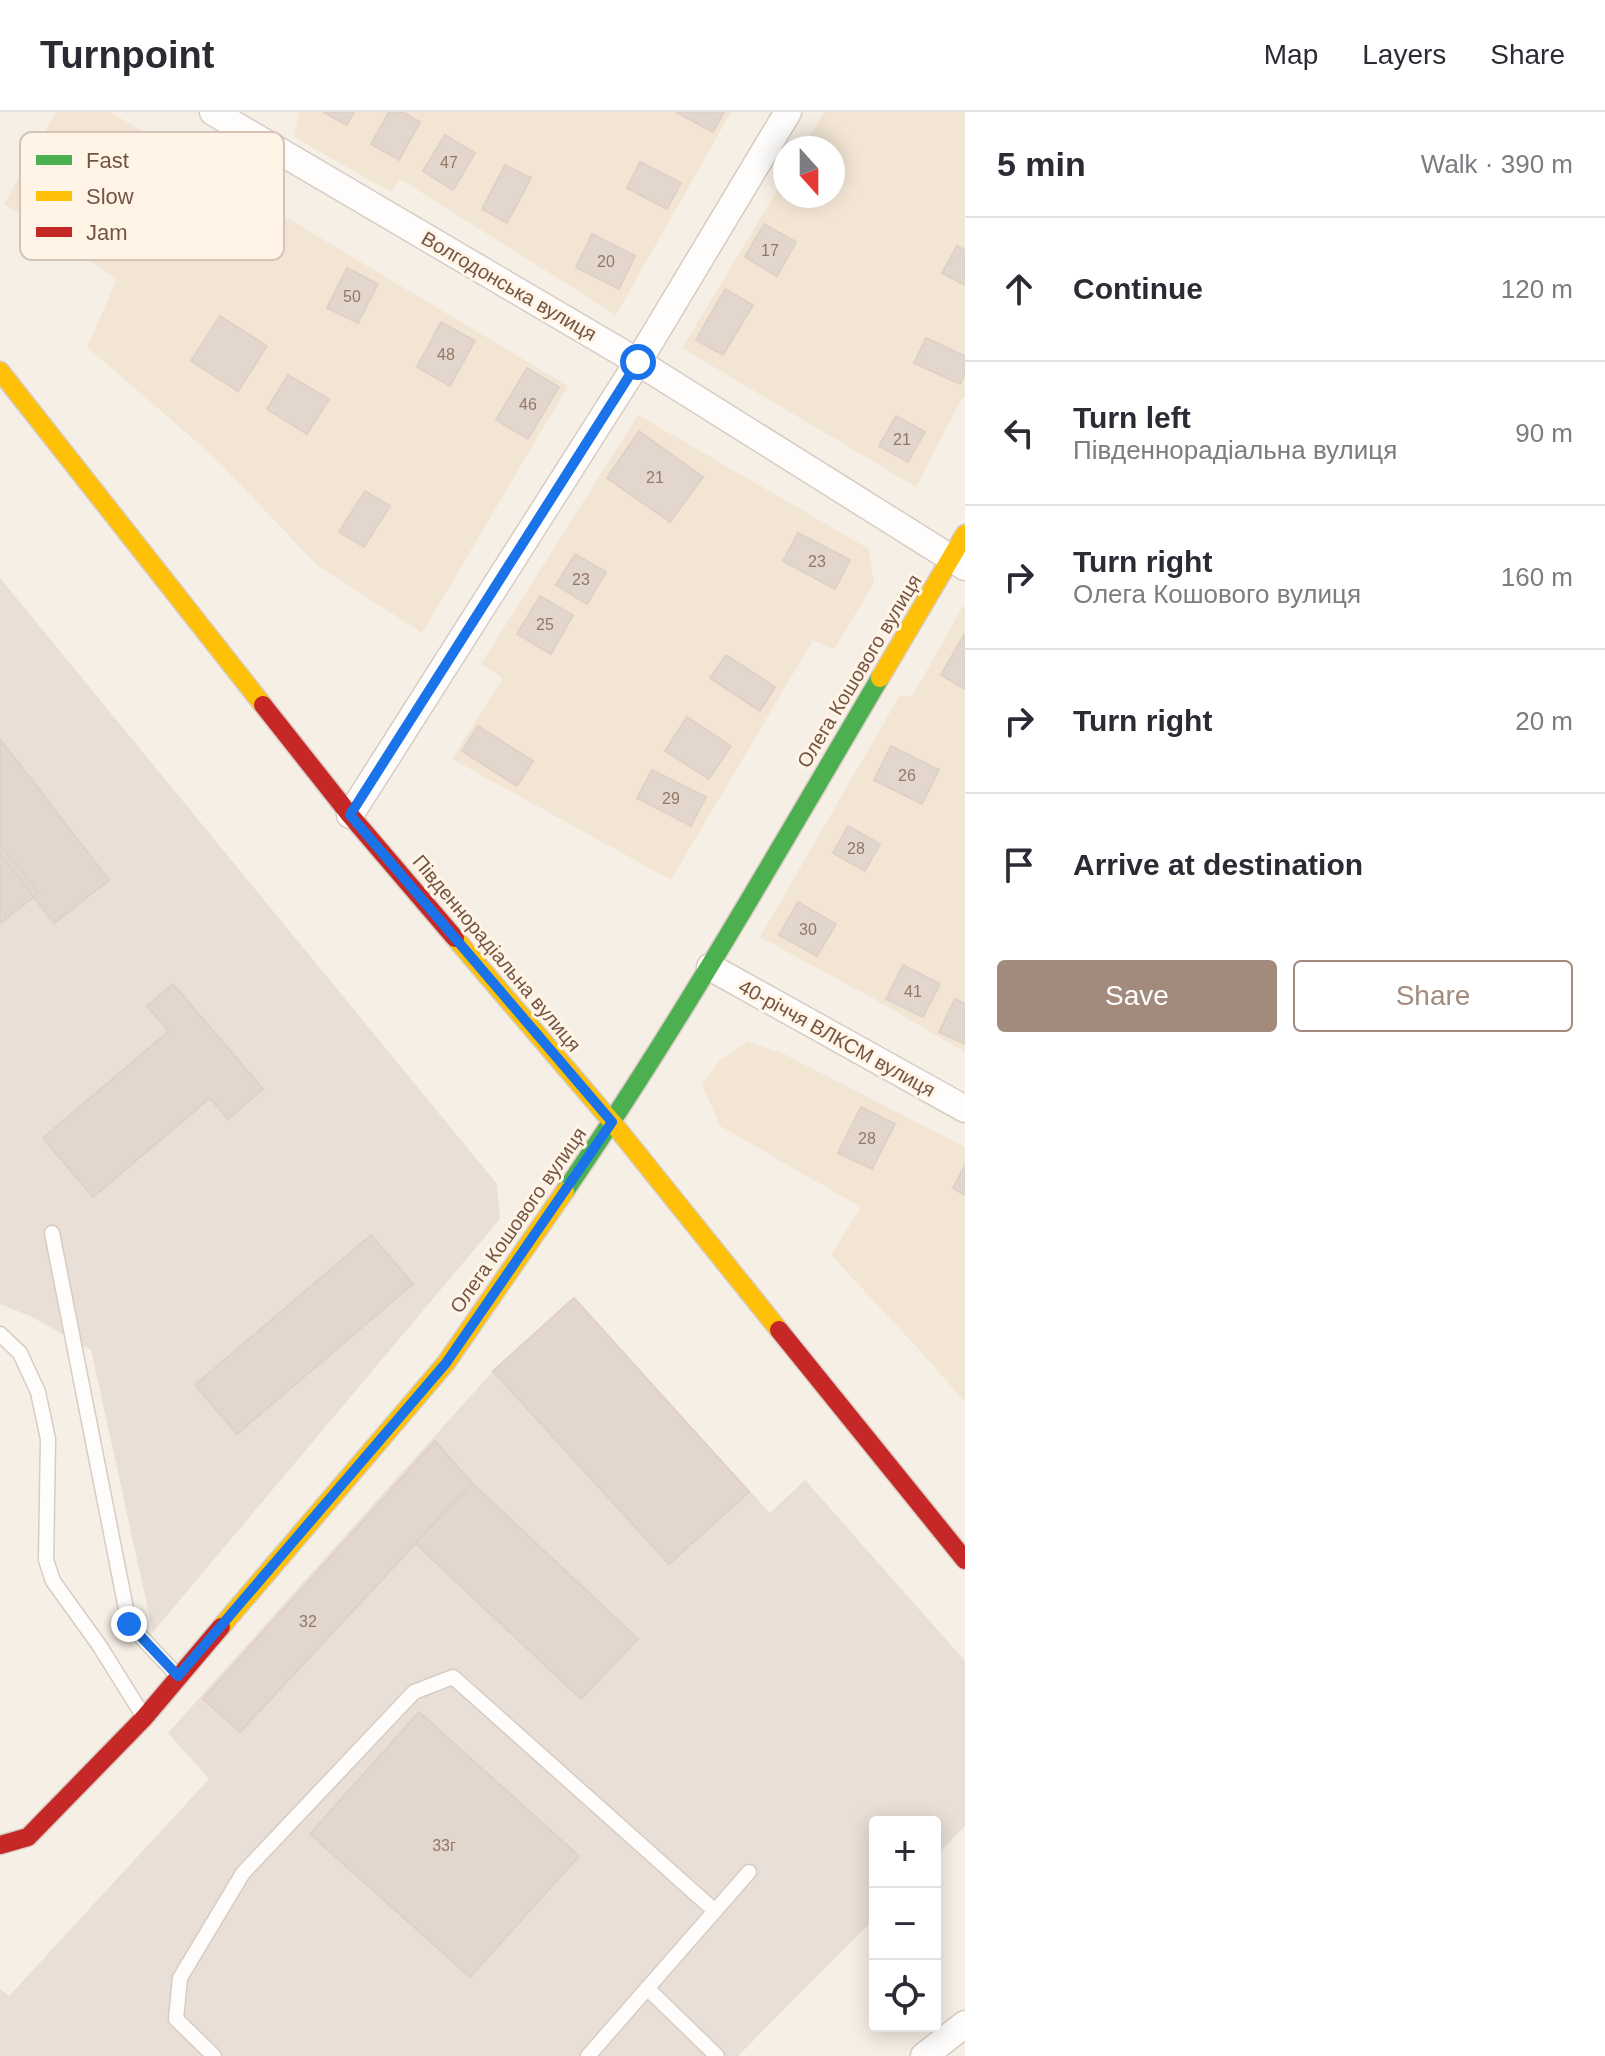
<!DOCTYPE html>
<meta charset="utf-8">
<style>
body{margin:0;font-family:Arial,sans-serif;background:#f2f2f3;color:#2b2b33}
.controls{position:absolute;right:24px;bottom:24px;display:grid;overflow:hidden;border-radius:8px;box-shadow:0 4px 20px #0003}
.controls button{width:72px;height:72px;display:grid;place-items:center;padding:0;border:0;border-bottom:2px solid #e1e1e2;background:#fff;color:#2b2b33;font:40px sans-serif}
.compass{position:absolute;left:773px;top:24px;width:72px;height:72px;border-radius:50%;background:#fff;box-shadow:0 4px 20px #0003;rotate:159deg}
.stop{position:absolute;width:24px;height:24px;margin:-18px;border:6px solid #1a73e8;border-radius:50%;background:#fff}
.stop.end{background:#1a73e8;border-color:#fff;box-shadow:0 2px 8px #0008}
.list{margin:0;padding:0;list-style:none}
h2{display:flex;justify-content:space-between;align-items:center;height:104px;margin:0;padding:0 32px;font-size:34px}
h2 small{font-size:26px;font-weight:400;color:#7c7c81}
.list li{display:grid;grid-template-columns:52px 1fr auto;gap:24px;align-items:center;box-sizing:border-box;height:144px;padding:0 32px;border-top:2px solid #e1e1e2}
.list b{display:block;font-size:30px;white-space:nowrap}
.list p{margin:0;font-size:26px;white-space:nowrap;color:#7c7c81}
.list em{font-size:26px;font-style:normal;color:#7c7c81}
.actions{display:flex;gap:16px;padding:24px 32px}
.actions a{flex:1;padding:18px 0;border:2px solid #a28b7d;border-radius:8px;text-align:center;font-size:28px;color:#a28b7d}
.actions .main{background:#a28b7d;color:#fff}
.icon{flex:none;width:44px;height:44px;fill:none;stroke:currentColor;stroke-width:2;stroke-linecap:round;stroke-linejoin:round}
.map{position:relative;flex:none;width:965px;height:1944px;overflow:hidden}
header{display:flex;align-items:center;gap:48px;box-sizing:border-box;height:112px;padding:0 40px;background:#fff;border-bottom:2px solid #e1e1e2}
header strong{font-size:38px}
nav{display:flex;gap:44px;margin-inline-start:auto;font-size:28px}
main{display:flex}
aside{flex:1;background:#fff}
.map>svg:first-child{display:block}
.residential{fill:#f2e5d4}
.industrial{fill:#e9dfd7}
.building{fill:#e3d7cd;stroke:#dfd1c7;stroke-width:2}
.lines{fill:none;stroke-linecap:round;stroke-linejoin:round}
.lane-casing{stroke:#d7ccc3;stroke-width:17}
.street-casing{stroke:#d7ccc3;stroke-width:29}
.fast-casing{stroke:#d7cbc2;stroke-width:21}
.slow-casing{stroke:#d7cbc2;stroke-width:21}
.jam-casing{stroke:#d7cbc2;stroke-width:21}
.lane{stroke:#fefdfb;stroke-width:14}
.street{stroke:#fefdfb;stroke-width:26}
.fast{stroke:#4caf50;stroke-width:18}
.slow{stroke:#ffc107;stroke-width:18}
.jam{stroke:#c62828;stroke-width:18}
.route{stroke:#1a73e8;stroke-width:10}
.labels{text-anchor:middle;stroke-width:6;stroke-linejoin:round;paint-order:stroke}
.number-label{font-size:16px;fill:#927869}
.street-label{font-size:20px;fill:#745545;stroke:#fff4e6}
.key{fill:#fff4e6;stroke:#d5c4b6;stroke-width:2}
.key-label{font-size:22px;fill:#745545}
</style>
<header>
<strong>Turnpoint</strong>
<nav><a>Map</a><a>Layers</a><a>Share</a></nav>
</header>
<main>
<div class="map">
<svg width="965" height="1944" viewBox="0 0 965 1944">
<rect width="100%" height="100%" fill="#f6efe5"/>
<path class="residential" d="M56,0H110L568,274L422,521L317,453L214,345L87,235L117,167L4,92Z
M299,0H731L616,203L400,67L391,80L294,25Z
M824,0H965V286H962L916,375L682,236L785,65V84H833V36H803Z
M638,303L869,437L874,471L834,537L813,528L671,768L452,647L503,566L481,552Z
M963,494L965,495V940L876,888L760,825L900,583L912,585Z
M748,930L784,942L965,1035V1290L922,1241L831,1143L861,1095L720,1014L702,972L719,949Z"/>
<path class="industrial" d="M0,466L497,1072L500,1107L153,1520L91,1238L32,1205L0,1192Z
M574,1186L770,1401L805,1368L965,1549V1714L935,1745V1710H875V1806L738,1944H0V1877L9,1884L209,1667L168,1621L493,1259Z"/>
<path class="building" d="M323,0H354L347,13Z
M389,0H403L420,10L399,48L371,32Z
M676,0H724L713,20Z
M445,23L475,41L453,78L423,59Z
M640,50L681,71L667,97L627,76Z
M505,53L531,66L507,111L482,97Z
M764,112L796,130L777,164L745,145Z
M592,122L635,144L619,177L576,155Z
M957,134L965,138V173L942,161Z
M347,156L378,172L358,211L327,196Z
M725,177L753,193L723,243L696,228Z
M220,204L267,234L238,279L191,249Z
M441,210L475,229L450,274L417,255Z
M926,226L965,244V262L960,272L914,251Z
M527,256L559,275L528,327L496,308Z
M288,263L329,287L307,322L267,297Z
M896,304L925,320L908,350L879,334Z
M639,319L703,365L670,410L607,366Z
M365,379L390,394L364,435L339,420Z
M798,421L850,448L835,477L783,449Z
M575,442L606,460L587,492L556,473Z
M540,484L573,503L551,542L517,522Z
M964,523L965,524V577L941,563Z
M726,543L775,575L760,599L710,566Z
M687,605L731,634L709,667L665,639Z
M478,614L533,649L517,674L462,639Z
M0,627L109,768L54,811L0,742Z
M891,634L939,658L922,692L874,668Z
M652,658L706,685L691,714L637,686Z
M848,714L880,732L865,759L833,741Z
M0,732L39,781L0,811Z
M798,790L836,812L817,844L779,823Z
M903,853L940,872L923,905L886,887Z
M173,872L263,977L228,1007L210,986L93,1085L43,1026L169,919L147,894Z
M955,887L965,892V932L939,920Z
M861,995L895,1012L872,1057L838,1041Z
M965,1053V1083L953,1076Z
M371,1123L413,1172L237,1322L195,1273Z
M574,1186L749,1380L669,1452L493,1259Z
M435,1329L472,1371L240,1620L203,1587Z
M472,1371L638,1527L581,1587L415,1431Z
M419,1600L579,1744L470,1865L310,1722Z"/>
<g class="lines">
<defs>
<path id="lane" d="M52,1121L129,1512L178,1564
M0,1222L20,1241L38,1280L48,1327L46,1448L53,1469L99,1533L144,1605
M647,1876L717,1944
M214,1944L176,1907L180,1866L243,1761L414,1580L453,1565L715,1799
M588,1944L749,1760"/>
<path id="street" d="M213,0L638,250L965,455
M350,703L638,250L788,0
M710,855L965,997
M924,1944L965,1912"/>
<path id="fast" d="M565,1079C679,913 778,739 880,566"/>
<path id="slow" d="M0,259L263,593
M880,566L965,422
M455,826L612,1010L779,1218
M221,1515L446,1251L565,1079"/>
<path id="jam" d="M263,593L350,703L455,826
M779,1218L965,1448
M0,1733L28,1725L144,1606L221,1515"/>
</defs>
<use href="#lane" class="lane-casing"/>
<use href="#street" class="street-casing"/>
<use href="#fast" class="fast-casing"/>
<use href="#slow" class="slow-casing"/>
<use href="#jam" class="jam-casing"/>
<use href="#lane" class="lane"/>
<use href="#street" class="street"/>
<use href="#fast" class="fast"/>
<use href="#slow" class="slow"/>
<use href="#jam" class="jam"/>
</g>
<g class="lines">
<path class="route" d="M129,1512L178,1564L446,1251L612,1010L350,703L638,250"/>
</g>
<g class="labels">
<g class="number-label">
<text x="449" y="56">47</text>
<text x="770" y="144">17</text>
<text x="606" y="155">20</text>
<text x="352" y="190">50</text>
<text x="446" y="248">48</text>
<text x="528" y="298">46</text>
<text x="902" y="333">21</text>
<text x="655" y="371">21</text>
<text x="817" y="455">23</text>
<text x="581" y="473">23</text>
<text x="545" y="518">25</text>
<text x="907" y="669">26</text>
<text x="671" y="692">29</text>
<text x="856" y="742">28</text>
<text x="808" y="823">30</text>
<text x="913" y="885">41</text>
<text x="867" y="1032">28</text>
<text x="308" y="1515">32</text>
<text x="444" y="1739">33г</text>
</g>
<g class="street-label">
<text transform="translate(509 174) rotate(30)" y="7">Волгодонська вулиця</text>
<text transform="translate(859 559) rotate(-59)" y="7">Олега Кошового вулиця</text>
<text transform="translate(497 841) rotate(50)" y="7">Південнорадіальна вулиця</text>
<text transform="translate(837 926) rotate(29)" y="7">40-річчя ВЛКСМ вулиця</text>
<text transform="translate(518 1108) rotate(-55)" y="7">Олега Кошового вулиця</text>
</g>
</g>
<rect x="20" y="20" width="264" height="128" rx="12" class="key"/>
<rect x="36" y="43" width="36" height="10" fill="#4caf50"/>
<rect x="36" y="79" width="36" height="10" fill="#ffc107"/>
<rect x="36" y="115" width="36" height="10" fill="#c62828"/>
<g class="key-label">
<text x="86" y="56">Fast</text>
<text x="86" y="92">Slow</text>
<text x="86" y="128">Jam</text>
</g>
</svg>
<div class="controls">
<button>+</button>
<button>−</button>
<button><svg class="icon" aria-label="locate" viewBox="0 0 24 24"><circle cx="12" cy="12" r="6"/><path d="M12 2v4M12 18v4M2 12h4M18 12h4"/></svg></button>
</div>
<svg class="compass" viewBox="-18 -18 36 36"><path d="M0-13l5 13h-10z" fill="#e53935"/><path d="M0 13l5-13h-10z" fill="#7c7c81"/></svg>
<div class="stop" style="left:638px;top:250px"></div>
<div class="stop end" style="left:129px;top:1512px"></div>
</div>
<aside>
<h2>5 min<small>Walk · 390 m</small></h2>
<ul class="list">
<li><svg class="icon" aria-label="ahead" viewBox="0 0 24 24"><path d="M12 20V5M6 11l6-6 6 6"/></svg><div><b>Continue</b></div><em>120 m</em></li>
<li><svg class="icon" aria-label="left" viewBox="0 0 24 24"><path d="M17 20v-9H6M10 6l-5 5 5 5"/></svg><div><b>Turn left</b><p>Південнорадіальна вулиця</p></div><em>90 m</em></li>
<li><svg class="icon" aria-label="right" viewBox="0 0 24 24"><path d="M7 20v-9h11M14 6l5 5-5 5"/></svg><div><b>Turn right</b><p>Олега Кошового вулиця</p></div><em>160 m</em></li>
<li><svg class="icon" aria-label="right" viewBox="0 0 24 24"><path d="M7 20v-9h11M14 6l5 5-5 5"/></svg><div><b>Turn right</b></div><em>20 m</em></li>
<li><svg class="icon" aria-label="arrive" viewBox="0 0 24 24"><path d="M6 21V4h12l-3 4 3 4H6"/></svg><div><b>Arrive at destination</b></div></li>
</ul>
<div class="actions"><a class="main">Save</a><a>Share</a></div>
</aside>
</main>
